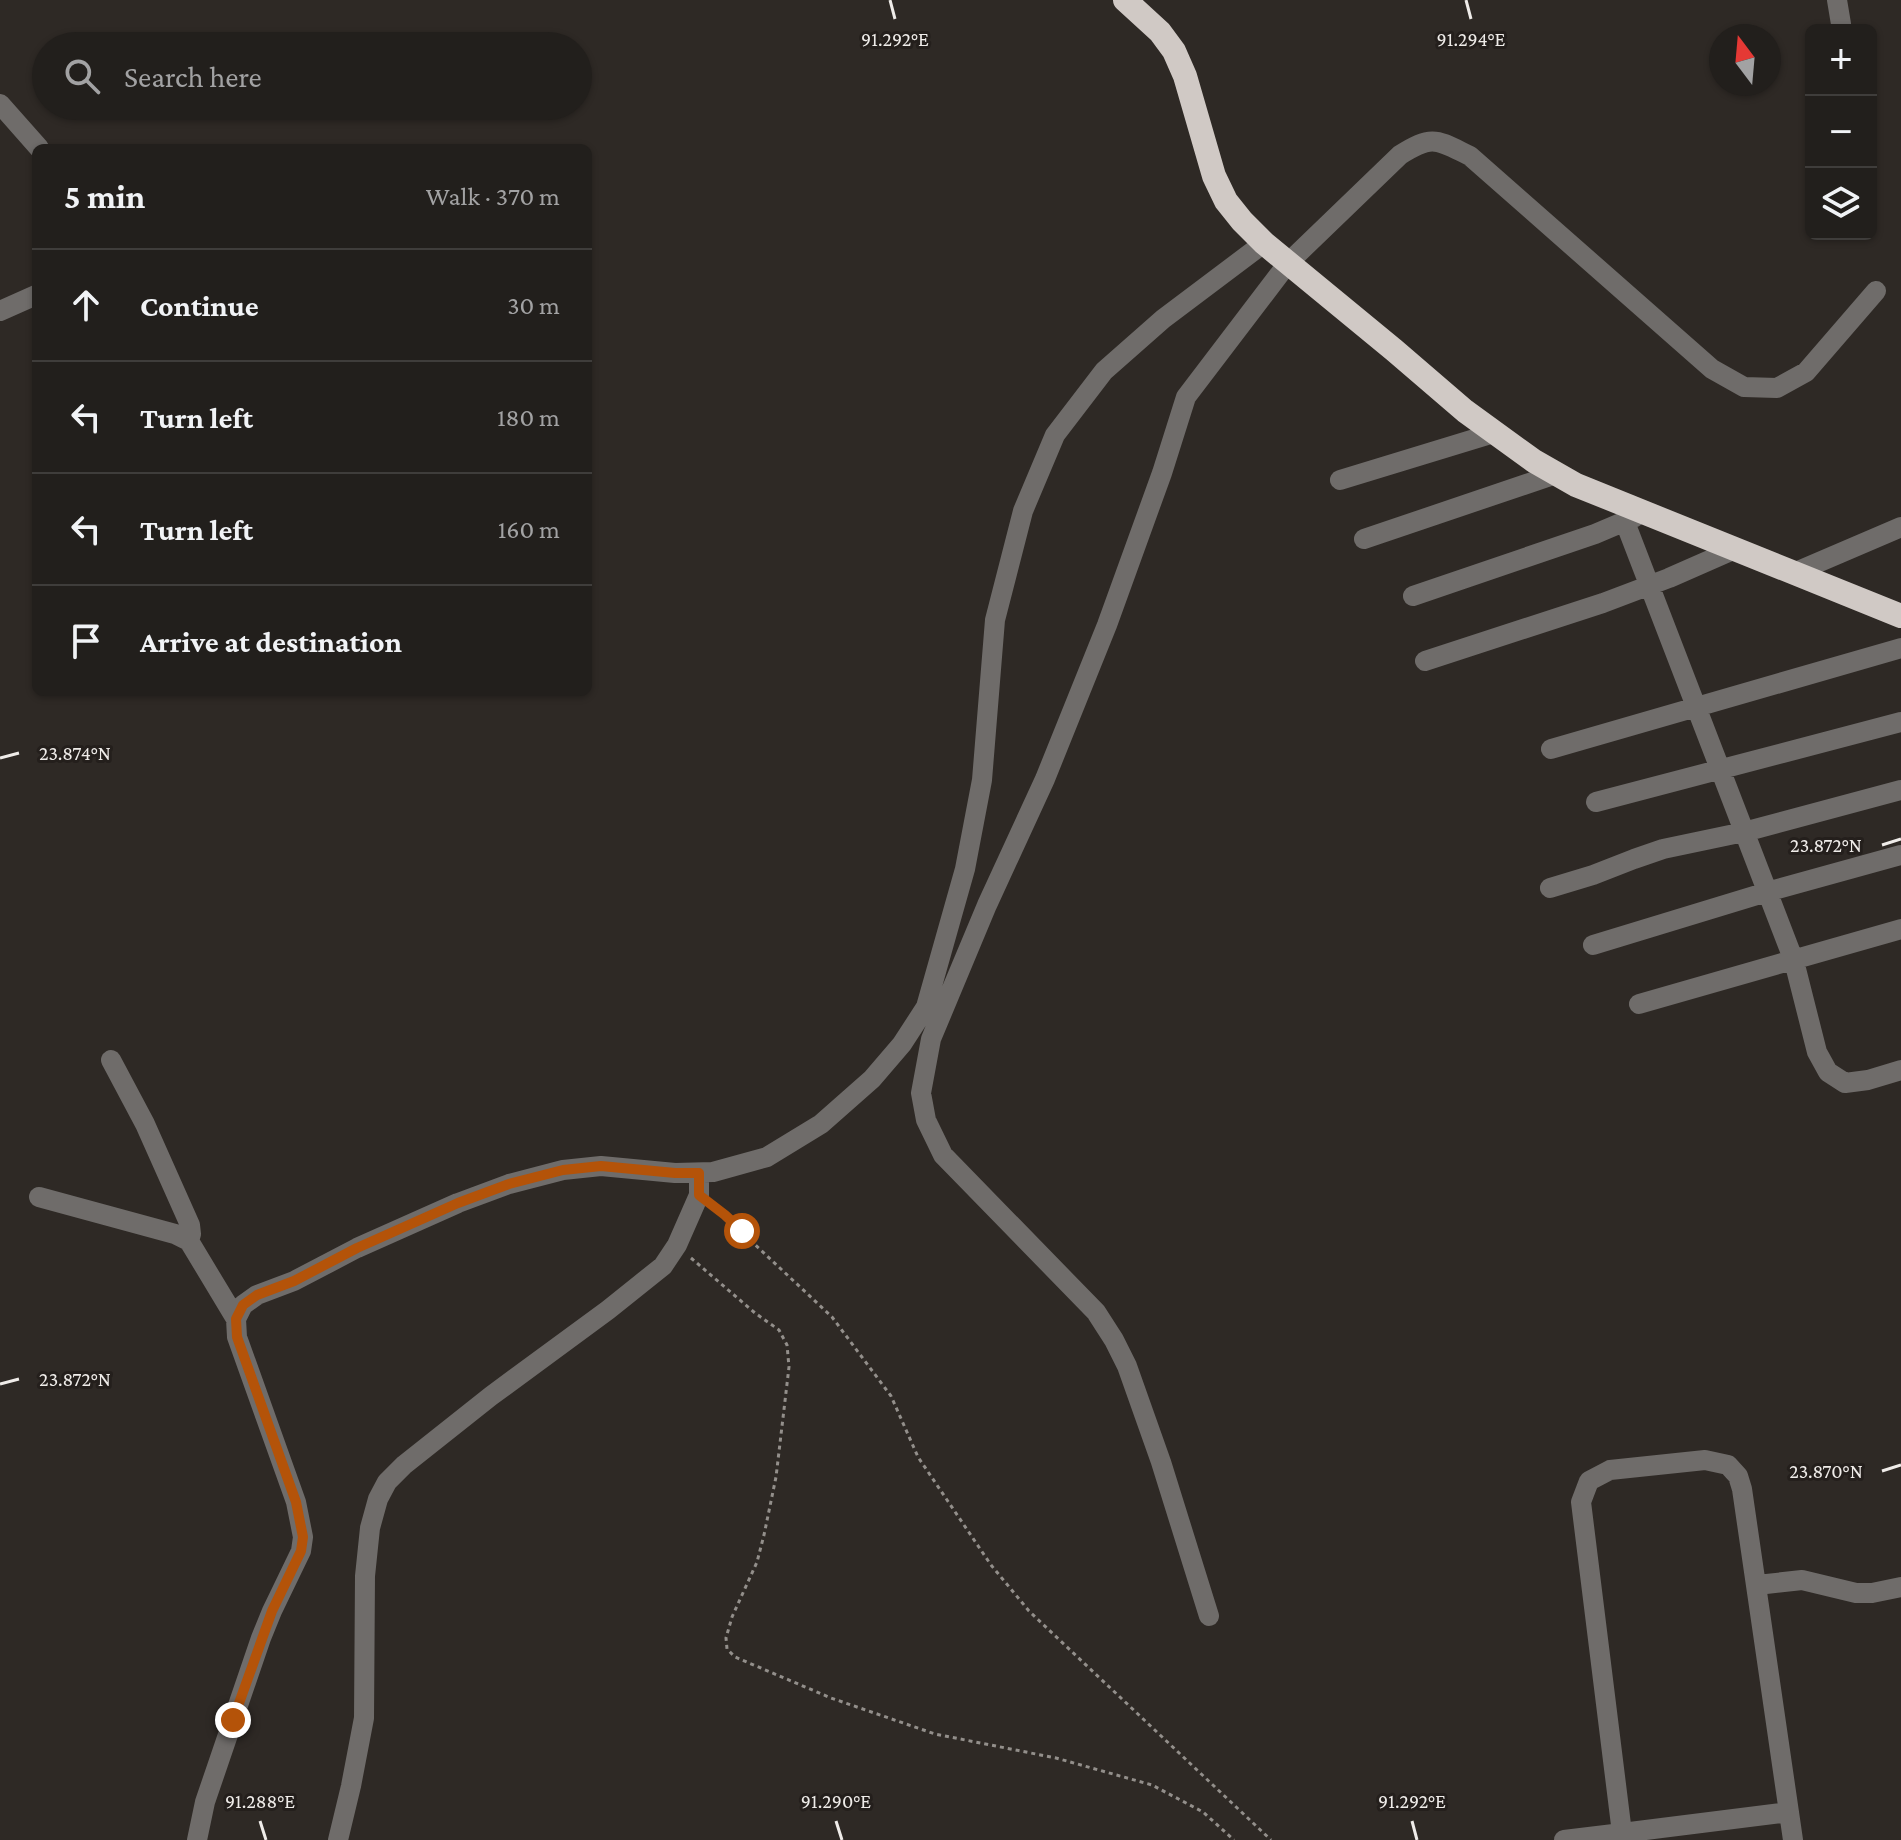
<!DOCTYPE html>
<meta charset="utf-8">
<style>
body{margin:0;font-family:"Crimson Pro",serif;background:#2e2c29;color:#f1f3f6}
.controls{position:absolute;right:24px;top:24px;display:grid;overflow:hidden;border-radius:12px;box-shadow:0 2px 6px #0004}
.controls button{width:72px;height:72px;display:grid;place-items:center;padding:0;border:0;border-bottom:2px solid #3f3d3b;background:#221f1c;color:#f1f3f6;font:40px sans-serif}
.compass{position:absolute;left:1709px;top:24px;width:72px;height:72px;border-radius:50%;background:#221f1c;box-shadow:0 2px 6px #0004;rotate:344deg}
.stop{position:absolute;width:24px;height:24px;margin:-18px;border:6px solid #b45309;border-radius:50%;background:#fff}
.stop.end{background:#b45309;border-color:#fff;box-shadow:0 2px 8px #0008}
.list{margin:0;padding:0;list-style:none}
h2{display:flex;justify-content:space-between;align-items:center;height:104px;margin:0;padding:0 32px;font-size:34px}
h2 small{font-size:26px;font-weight:400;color:#a2a2a3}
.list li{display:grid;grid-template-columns:52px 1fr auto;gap:24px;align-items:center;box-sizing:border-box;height:112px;padding:0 32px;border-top:2px solid #3f3d3b}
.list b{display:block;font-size:30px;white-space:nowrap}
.list em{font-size:26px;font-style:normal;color:#a2a2a3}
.icon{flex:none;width:44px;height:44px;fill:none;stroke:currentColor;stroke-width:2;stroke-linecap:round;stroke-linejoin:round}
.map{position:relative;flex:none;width:1901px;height:1840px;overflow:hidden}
.search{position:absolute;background:#221f1c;box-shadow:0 2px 6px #0004;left:32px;top:32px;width:560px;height:88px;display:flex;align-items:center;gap:20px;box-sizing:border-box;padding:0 28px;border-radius:44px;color:#a2a2a3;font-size:30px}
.panel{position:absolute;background:#221f1c;box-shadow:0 2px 6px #0004;left:32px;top:144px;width:560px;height:552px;border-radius:12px}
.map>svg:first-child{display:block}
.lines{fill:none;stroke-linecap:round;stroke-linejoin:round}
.path{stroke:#938f8b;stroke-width:3;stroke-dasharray:4 4;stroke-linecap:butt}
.street{stroke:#6f6c6a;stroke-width:20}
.highway{stroke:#d0c9c5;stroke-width:24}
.route{stroke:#b45309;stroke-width:10}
.ticks{fill:none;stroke:#efece9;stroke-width:3}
.ticks-label{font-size:20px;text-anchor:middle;fill:#efece9;stroke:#241f1c;stroke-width:6;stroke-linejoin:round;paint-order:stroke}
</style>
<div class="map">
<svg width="1901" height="1840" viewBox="0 0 1901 1840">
<rect width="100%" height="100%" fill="#2e2925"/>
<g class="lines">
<path class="path" d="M715,1207L832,1317L891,1396L918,1457L991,1565L1029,1611L1271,1840
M691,1258L755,1313L779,1330L787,1345L789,1367L776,1477L764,1535L757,1562L732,1617L726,1638L727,1649L735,1657L831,1698L935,1734L1056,1758L1152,1785L1203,1812L1234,1840"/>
<path class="street" d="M1837,0L1841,24
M0,104L39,148
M0,311L36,295
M1340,480L1494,433
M1625,522L1794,961L1817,1052L1828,1072L1845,1083L1868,1080L1901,1070
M1364,539L1556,474
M1796,572L1901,527
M1413,596L1595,534L1635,517
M1425,661L1603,603L1669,578L1735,549
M1551,749L1901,648
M1596,802L1901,722
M1550,888L1593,875L1634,859L1663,849L1744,832L1901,790
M1593,945L1767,892L1901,855
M1639,1004L1901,929
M111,1060L145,1124L190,1225L191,1234L189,1241
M39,1197L175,1234L189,1241L236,1319
M1757,1585L1802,1580L1856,1593H1872L1901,1587
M1209,1616L1161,1462L1127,1366L1114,1340L1096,1312L943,1155L926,1120L921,1093L931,1039L987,905L1045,779L1107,625L1162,473L1186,397L1288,263L1400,155C1433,134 1437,140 1470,156L1712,369L1744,387L1777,388L1806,372L1876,291
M197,1840L205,1802L261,1638L272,1611L301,1551L303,1537L296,1502L237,1337L236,1319L243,1305L257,1295L294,1281L357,1248L458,1203L509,1184L563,1170L601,1166L675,1173L713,1172L767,1157L821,1124L872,1079L902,1044L926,1007L965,869L982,780L995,620L1023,511L1055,435L1104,371L1163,319L1264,243
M338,1840L351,1786L364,1718L365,1576L370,1528L378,1499L387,1482L404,1465L491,1396L608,1310L663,1266L677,1245L699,1195V1173
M1564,1840L1622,1833L1581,1502L1589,1481L1610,1470L1705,1460L1728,1465L1738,1476L1742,1489L1793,1840
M1623,1840L1622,1833L1789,1812"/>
<path class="highway" d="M1125,0L1160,32L1174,51L1185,76L1214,176L1226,201L1242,221L1264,243L1394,350L1465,411L1534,461L1576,485L1901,616"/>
</g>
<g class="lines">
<path class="route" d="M233,1720L272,1611L301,1551L303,1537L296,1502L237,1337L236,1319L243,1305L257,1295L294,1281L357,1248L458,1203L509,1184L563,1170L601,1166L675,1173H699V1195L725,1215L742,1231"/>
</g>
<path class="ticks" d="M890,0L895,19M1466,0L1471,19M0,758L19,753M1882,845L1901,839M0,1384L19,1379M1882,1471L1901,1465M260,1821L266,1840M836,1821L842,1840M1412,1821L1417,1840"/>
<g class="ticks-label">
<text x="895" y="46">91.292°E</text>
<text x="1471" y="46">91.294°E</text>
<text x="75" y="760">23.874°N</text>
<text x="1826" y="852">23.872°N</text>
<text x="75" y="1386">23.872°N</text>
<text x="1826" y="1478">23.870°N</text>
<text x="260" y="1808">91.288°E</text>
<text x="836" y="1808">91.290°E</text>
<text x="1412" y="1808">91.292°E</text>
</g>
</svg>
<div class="controls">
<button>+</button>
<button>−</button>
<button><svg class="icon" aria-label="layers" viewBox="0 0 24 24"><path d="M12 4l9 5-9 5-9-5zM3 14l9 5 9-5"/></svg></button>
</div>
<svg class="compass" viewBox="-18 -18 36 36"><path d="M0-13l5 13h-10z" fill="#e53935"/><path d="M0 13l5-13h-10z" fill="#a2a2a3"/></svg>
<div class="stop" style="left:742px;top:1231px"></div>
<div class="stop end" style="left:233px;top:1720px"></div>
<div class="search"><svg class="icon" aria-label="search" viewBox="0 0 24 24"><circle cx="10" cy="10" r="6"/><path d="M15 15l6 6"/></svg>Search here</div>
<section class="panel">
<h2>5 min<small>Walk · 370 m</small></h2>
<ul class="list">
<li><svg class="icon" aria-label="ahead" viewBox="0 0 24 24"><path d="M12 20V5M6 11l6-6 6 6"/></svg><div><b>Continue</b></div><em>30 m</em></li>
<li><svg class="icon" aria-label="left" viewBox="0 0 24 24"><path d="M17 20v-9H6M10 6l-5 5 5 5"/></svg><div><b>Turn left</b></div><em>180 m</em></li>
<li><svg class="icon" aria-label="left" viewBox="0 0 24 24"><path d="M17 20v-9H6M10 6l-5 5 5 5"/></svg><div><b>Turn left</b></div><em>160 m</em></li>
<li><svg class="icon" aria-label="arrive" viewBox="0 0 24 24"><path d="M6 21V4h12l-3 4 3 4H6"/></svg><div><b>Arrive at destination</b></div></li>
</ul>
</section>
</div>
